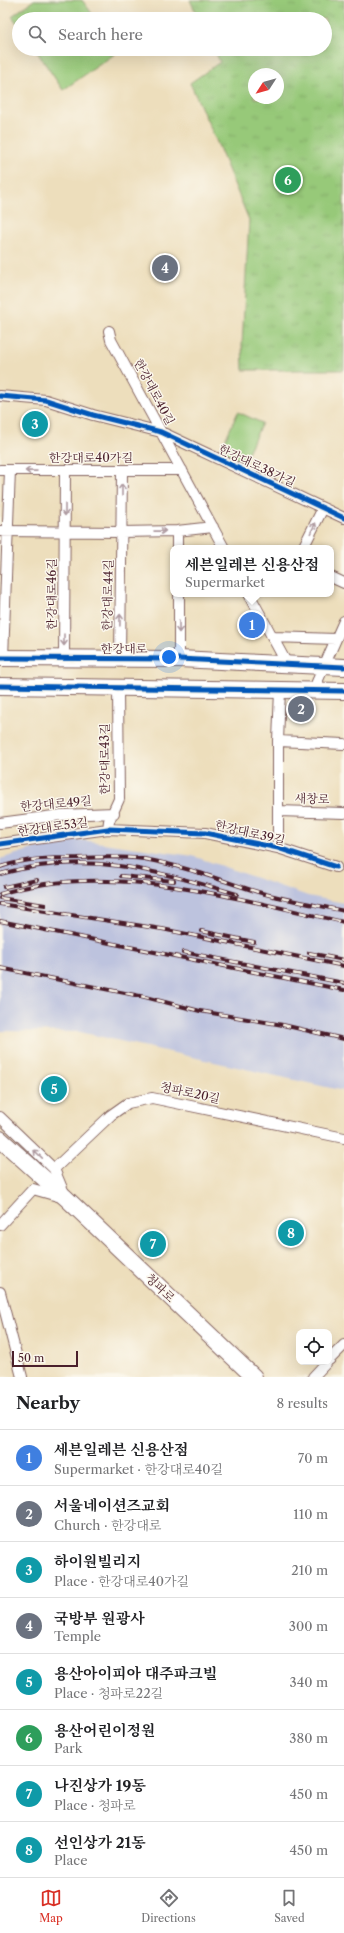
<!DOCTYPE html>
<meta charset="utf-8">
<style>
body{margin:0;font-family:"Libre Caslon Text","Noto Serif KR",serif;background:#f6f6f6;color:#202124}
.controls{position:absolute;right:12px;bottom:12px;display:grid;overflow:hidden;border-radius:8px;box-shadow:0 4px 16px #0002}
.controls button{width:36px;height:36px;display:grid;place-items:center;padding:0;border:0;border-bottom:1px solid #e0e0e0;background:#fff;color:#202124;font:20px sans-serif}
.compass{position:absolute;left:248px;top:68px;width:36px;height:36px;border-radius:50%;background:#fff;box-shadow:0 4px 16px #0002;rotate:234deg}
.scale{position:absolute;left:12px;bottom:10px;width:66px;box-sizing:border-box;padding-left:4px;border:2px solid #4a1f2b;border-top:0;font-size:11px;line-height:14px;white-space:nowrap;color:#4a1f2b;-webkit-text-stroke:3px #fbf7ec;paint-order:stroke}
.you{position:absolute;left:169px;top:657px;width:14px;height:14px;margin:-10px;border:3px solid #fff;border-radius:50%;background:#1a73e8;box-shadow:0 0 0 6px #1a73e833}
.badge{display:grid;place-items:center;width:26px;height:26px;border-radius:50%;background:#d93025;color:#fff;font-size:13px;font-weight:700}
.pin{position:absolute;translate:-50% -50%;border:2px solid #fff;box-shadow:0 1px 4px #0006}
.popup{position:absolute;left:170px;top:545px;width:164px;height:52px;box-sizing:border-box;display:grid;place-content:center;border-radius:8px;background:#fff;filter:drop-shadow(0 1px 3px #0005);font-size:13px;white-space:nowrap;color:#757577}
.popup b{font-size:15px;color:#202124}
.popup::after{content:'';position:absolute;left:50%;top:100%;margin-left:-8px;border:8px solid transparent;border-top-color:#fff}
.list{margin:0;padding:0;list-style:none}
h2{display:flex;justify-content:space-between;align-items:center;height:52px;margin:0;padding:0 16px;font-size:17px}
h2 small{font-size:13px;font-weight:400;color:#757577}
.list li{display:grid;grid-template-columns:26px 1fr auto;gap:12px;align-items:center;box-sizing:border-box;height:56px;padding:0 16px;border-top:1px solid #e0e0e0}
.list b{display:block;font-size:15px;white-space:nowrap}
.list p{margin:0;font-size:13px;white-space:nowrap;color:#757577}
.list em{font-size:13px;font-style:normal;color:#757577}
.icon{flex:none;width:22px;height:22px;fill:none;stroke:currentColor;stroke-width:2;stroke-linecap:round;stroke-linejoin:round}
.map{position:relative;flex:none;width:344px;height:1377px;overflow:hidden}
.search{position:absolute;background:#fff;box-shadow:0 4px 16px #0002;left:12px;right:12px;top:12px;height:44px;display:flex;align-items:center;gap:10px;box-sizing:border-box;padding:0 14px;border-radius:22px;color:#757577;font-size:15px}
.sheet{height:500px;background:#fff}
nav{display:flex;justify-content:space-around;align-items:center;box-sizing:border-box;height:56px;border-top:1px solid #e0e0e0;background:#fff;font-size:11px;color:#757577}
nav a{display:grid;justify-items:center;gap:2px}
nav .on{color:#d93025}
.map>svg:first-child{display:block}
.railway{fill:#bdc3de}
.grass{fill:#97c979;stroke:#707452}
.park{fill:url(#park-tufts);stroke:#707452;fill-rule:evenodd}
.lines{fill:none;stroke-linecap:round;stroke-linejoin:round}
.minor-casing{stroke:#83625e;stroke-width:12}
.primary-casing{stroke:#83625e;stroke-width:18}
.minor{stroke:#fff;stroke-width:10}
.primary{stroke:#fff;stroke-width:16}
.rail-casing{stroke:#4a1f2b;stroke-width:4}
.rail{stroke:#fbf7ec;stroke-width:2.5;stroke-dasharray:8;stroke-linecap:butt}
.cycleway-casing{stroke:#fbf7ec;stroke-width:8}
.cycleway{stroke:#0057b8;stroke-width:5}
.oneway{stroke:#ae9aa0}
.labels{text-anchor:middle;stroke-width:3;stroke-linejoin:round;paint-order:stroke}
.street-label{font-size:12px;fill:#4a1f2b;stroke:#fbf7ec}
</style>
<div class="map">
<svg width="344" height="1377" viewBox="0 0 344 1377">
<defs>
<pattern id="park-tufts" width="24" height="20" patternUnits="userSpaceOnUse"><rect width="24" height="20" fill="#97c979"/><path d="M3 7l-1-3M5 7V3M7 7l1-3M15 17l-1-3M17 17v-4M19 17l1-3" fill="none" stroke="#84ac69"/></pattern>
</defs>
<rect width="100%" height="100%" fill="#fbf7ec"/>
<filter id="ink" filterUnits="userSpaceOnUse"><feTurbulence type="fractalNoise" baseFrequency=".025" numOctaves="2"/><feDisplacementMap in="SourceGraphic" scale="8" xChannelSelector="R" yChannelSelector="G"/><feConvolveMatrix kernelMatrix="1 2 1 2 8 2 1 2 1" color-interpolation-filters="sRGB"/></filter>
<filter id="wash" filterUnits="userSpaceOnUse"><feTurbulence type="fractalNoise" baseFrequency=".012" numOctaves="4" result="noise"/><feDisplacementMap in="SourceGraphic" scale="16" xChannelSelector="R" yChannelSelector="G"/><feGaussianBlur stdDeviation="0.9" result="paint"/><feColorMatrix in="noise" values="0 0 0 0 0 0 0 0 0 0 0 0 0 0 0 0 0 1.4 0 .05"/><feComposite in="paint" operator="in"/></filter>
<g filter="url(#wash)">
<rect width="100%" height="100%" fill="#eddebc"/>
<path class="railway" d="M68,838L193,856L308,896L344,903V1091L80,1032L0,1031V859Z"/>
<path class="grass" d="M34,0H82L96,19H19V26L12,16Z
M35,49H118L119,51L63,90Z
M238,412L262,423L243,463L220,451Z"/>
<path class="park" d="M190,0H344V370H243L242,345L249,220L216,140L190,83L220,62L214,49H325V19H199ZM254,74H278V98H254Z"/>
</g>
<g filter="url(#ink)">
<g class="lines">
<defs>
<path id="minor" d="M109,331L111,340L224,548
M0,396L46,400L93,415L161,432L344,518
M0,470H182
M0,531L121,532L177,531L213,527
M177,531V548
M303,548L323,508
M331,577L344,583
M249,594L287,664
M273,637L336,639
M3,658L10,470
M64,659L65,471
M120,659L122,472
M179,659V594
M313,691L344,621
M278,741L344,744
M278,811L344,813
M0,823L61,815L114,813
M108,829L109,821L119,799L118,688
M0,844L108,829L205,833L278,848L336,867
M278,848V741L280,690
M0,1117L54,1169L64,1193
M54,1169L111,1115L128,1103L152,1098L344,1138
M0,1225L33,1189L61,1197
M0,1292L22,1377
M329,1360L344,1345
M313,1377L327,1362"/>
<path id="primary" d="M0,658L179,659L344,667
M0,686L344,691
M0,1139L66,1198L254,1377"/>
</defs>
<use href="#minor" class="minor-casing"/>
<use href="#primary" class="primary-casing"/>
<use href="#minor" class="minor"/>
<use href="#primary" class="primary"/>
<defs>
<path id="rail" d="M0,867C27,858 50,858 78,858C100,857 122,856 144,859C184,866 220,880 258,892C286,900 316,905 344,911
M0,874C87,850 153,870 237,894
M121,876L174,881
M4,887L37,880
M0,894C108,860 236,899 344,922
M0,898L45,905
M0,904L162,929L344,966
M0,921L344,990
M201,931L254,942
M183,952L344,983
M309,953L344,960
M0,968L145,997L200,1011L283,1025L344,1039"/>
</defs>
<use href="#rail" class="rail-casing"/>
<use href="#rail" class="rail"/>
<defs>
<path id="cycleway" d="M0,396L46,400L93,415L161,432L344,518
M0,658L179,659L344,667
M0,686L344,691
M0,844L108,829L205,833L278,848L336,867"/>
</defs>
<use href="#cycleway" class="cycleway-casing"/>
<use href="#cycleway" class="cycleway"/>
</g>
<defs><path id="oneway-shaft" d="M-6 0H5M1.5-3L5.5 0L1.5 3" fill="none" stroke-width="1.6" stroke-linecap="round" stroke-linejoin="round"/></defs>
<g class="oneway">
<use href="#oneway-shaft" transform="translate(31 471) rotate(-179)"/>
<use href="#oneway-shaft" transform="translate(122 490) rotate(-90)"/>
<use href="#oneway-shaft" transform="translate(65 510) rotate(90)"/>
<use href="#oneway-shaft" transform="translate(313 528) rotate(-63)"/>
<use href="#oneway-shaft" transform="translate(160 531) rotate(-1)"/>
<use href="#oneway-shaft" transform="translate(120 620) rotate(-89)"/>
<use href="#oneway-shaft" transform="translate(179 627) rotate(90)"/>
<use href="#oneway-shaft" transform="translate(64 640) rotate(90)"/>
<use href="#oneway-shaft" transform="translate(38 1154) rotate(-136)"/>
</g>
</g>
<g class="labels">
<g class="street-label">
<text transform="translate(154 392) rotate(62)" y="4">한강대로40길</text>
<text x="91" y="462">한강대로40가길</text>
<text transform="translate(257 466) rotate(25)" y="4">한강대로38가길</text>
<text transform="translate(52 594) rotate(-90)" y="4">한강대로46길</text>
<text transform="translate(108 595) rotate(-89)" y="4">한강대로44길</text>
<text x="124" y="653">한강대로</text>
<text transform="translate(105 759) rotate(-90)" y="4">한강대로43길</text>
<text transform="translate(312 799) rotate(2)" y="4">새창로</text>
<text transform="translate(56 804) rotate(-5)" y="4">한강대로49길</text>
<text transform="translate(53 827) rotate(-8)" y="4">한강대로53길</text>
<text transform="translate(250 833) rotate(13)" y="4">한강대로39길</text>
<text transform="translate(190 1093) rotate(12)" y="4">청파로20길</text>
<text transform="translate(160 1288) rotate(44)" y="4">청파로</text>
</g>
</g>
</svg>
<div class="controls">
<button><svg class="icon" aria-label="locate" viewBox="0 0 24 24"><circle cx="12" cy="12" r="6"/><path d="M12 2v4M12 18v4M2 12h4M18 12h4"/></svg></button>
</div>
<svg class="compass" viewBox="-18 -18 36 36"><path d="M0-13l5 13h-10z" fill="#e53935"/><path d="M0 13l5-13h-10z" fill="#757577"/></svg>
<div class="scale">50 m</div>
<div class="you"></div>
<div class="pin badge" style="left:252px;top:625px;background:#3f7fe0">1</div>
<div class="popup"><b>세븐일레븐 신용산점</b>Supermarket</div>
<div class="pin badge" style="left:301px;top:709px;background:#6b7280">2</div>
<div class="pin badge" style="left:35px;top:424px;background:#0f9aa8">3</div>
<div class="pin badge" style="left:165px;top:268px;background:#6b7280">4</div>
<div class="pin badge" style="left:54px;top:1089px;background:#0f9aa8">5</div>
<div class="pin badge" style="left:288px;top:180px;background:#2e9e5b">6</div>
<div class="pin badge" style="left:153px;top:1244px;background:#0f9aa8">7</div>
<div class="pin badge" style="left:291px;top:1233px;background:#0f9aa8">8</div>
<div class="search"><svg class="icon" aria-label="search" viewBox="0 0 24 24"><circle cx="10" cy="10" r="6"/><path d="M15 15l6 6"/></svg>Search here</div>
</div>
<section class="sheet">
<h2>Nearby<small>8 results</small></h2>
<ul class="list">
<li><span class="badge" style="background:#3f7fe0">1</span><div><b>세븐일레븐 신용산점</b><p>Supermarket · 한강대로40길</p></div><em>70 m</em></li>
<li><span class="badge" style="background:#6b7280">2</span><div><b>서울네이션즈교회</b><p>Church · 한강대로</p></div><em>110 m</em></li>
<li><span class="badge" style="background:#0f9aa8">3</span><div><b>하이원빌리지</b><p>Place · 한강대로40가길</p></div><em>210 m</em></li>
<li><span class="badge" style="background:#6b7280">4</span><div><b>국방부 원광사</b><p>Temple</p></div><em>300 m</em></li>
<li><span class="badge" style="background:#0f9aa8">5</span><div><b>용산아이피아 대주파크빌</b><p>Place · 청파로22길</p></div><em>340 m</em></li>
<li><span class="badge" style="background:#2e9e5b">6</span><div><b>용산어린이정원</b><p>Park</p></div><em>380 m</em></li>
<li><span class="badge" style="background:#0f9aa8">7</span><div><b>나진상가 19동</b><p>Place · 청파로</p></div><em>450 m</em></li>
<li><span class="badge" style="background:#0f9aa8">8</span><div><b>선인상가 21동</b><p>Place</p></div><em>450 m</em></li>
</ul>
</section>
<nav>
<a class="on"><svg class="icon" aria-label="map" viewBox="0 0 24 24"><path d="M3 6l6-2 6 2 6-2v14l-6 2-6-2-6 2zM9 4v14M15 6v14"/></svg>Map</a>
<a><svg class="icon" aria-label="directions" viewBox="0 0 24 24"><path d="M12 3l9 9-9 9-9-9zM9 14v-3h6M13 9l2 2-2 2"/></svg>Directions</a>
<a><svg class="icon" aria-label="saved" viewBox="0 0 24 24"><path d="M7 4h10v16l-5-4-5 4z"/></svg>Saved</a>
</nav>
